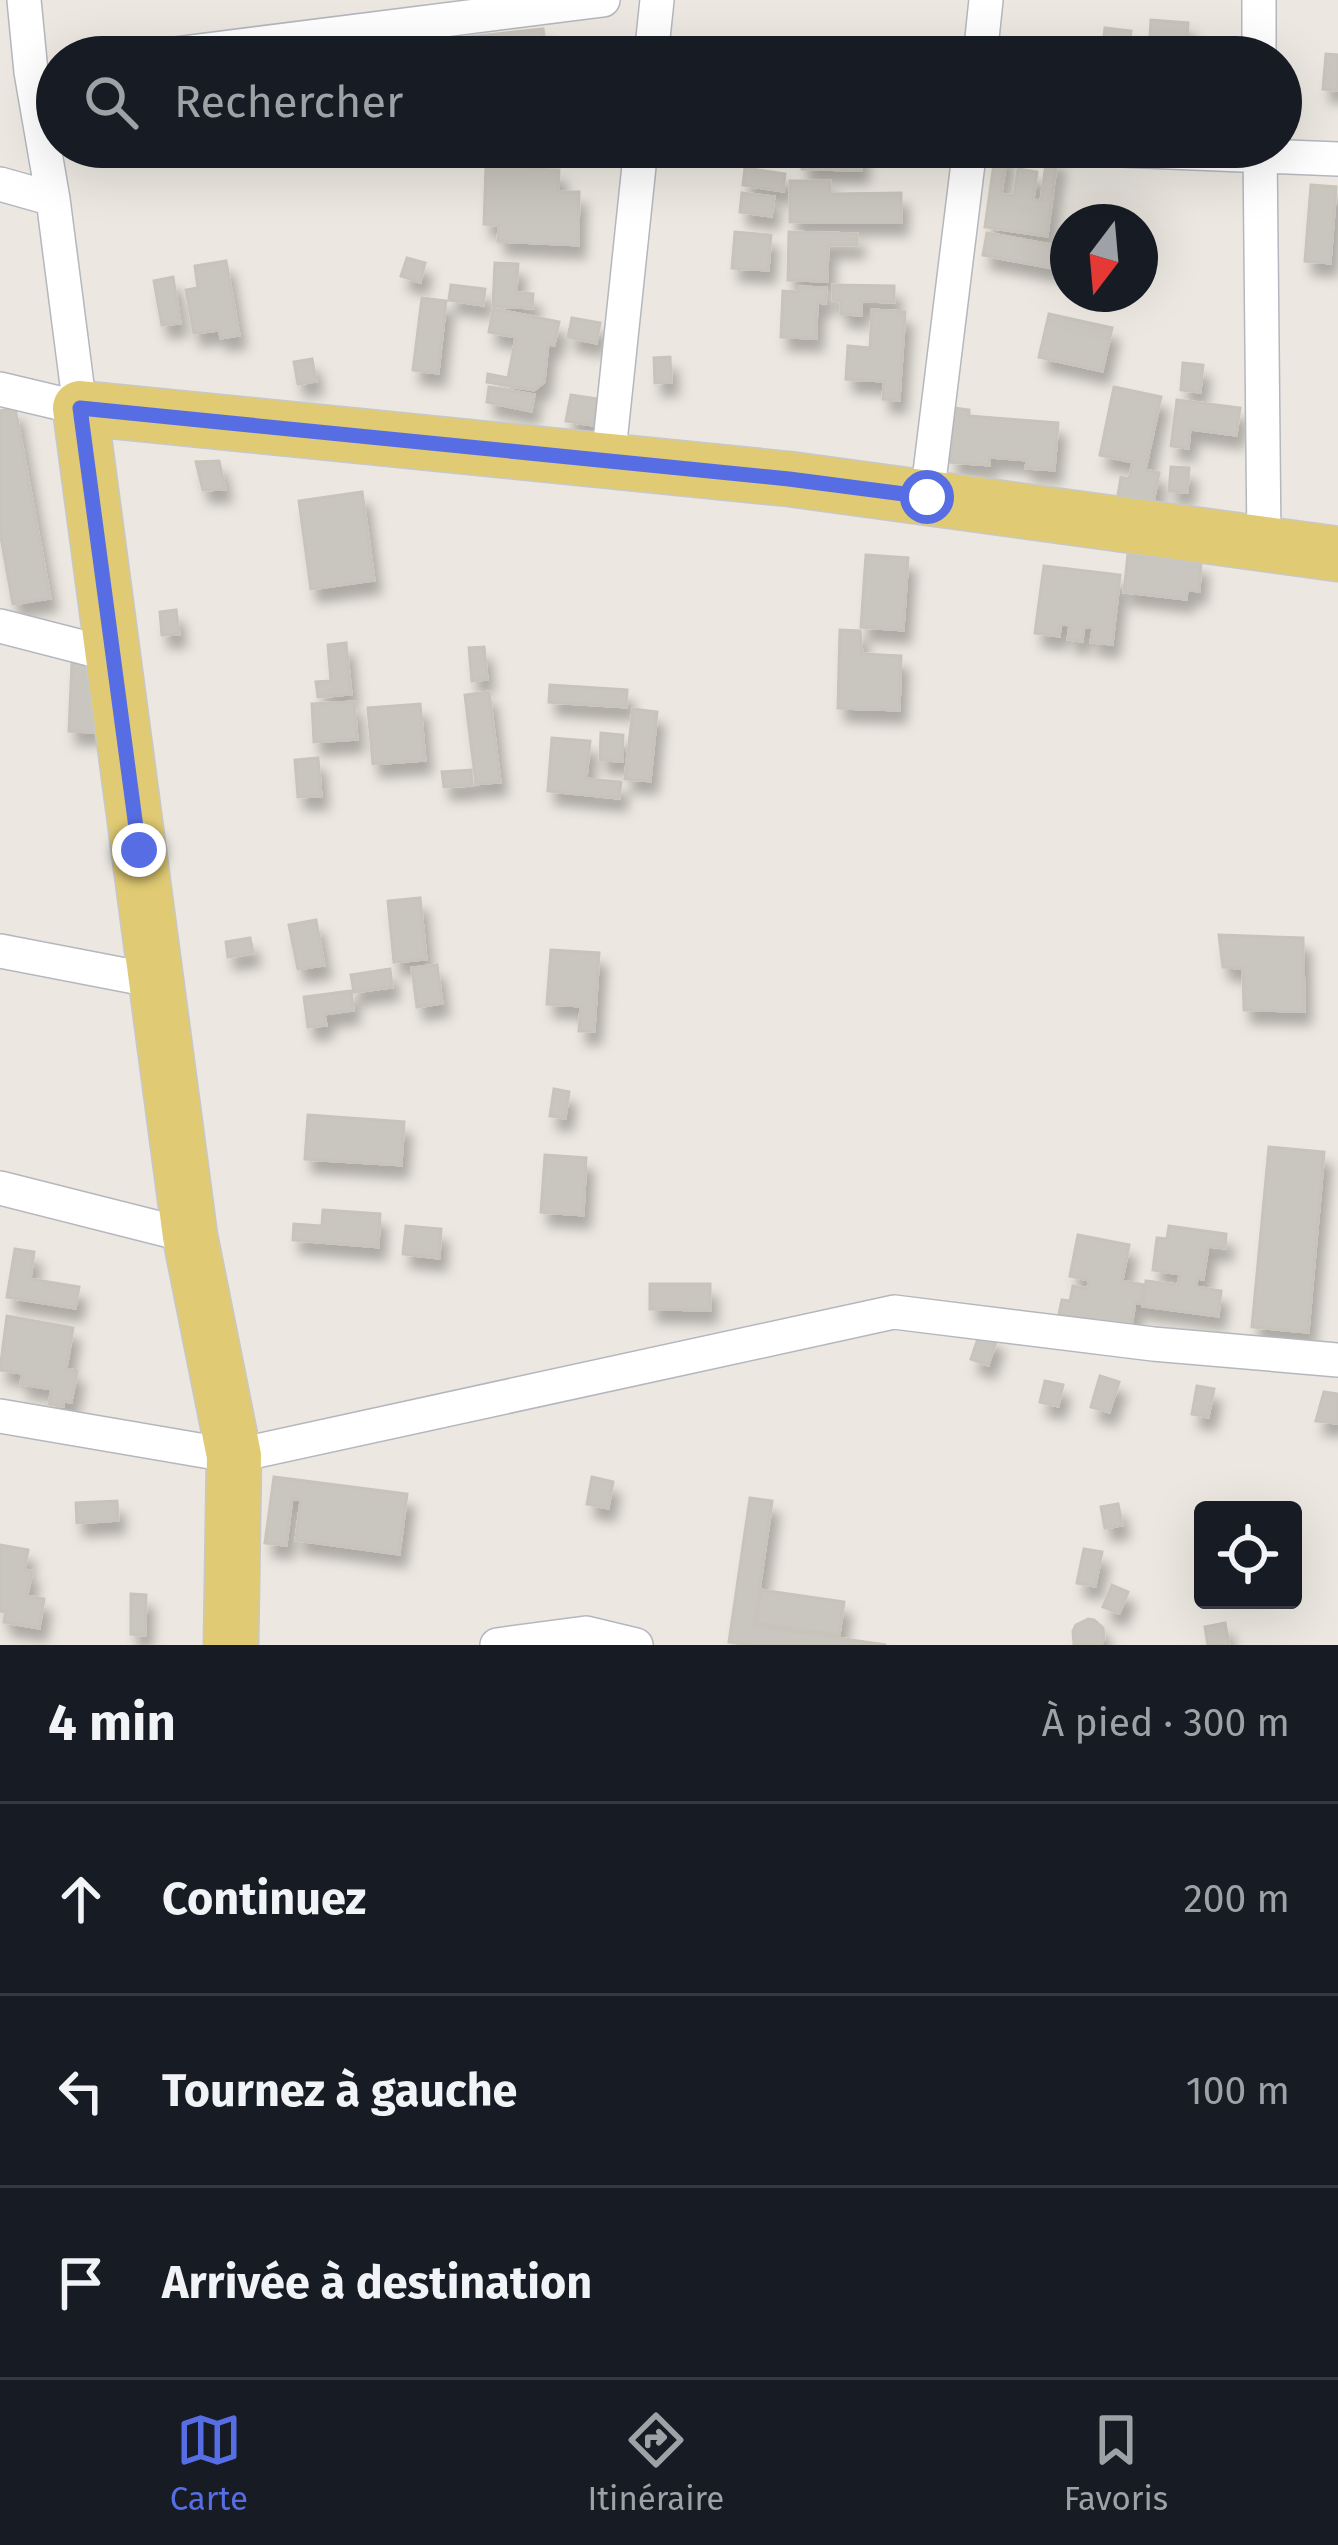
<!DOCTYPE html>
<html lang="fr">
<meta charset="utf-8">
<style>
body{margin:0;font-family:"Fira Sans",sans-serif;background:#20242c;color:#f1f3f6}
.controls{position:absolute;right:36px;bottom:36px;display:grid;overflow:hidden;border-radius:12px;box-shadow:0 12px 48px #0002}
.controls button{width:108px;height:108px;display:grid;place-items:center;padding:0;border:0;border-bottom:3px solid #363941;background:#171b24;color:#f1f3f6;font:60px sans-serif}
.compass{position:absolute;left:1050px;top:204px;width:108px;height:108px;border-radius:50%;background:#171b24;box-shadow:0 12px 48px #0002;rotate:196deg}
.stop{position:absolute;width:36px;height:36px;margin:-27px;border:9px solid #576de4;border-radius:50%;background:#fff}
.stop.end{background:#576de4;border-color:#fff;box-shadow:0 3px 12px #0008}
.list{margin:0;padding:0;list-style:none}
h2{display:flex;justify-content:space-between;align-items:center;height:156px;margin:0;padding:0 48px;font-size:51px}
h2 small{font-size:39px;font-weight:400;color:#9ea1a6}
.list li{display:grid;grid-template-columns:78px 1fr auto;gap:36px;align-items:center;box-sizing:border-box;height:192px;padding:0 48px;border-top:3px solid #363941}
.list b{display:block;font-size:45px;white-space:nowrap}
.list em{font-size:39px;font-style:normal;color:#9ea1a6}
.icon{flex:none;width:66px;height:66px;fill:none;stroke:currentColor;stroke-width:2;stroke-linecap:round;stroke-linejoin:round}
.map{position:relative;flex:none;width:1338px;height:1645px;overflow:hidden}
.search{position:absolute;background:#171b24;box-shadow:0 12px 48px #0002;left:36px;right:36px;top:36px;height:132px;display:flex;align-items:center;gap:30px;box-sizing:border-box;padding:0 42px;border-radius:66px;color:#9ea1a6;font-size:45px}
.sheet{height:732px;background:#171b24}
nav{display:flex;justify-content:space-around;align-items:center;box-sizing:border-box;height:168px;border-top:3px solid #363941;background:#171b24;font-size:33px;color:#9ea1a6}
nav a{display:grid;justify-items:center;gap:6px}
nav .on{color:#576de4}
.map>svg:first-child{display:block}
.building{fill:#c9c6bf;stroke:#c8c4bb;stroke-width:3;filter:url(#shadow)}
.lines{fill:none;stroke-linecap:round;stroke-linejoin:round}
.street-casing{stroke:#b5b7bf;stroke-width:36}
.primary-casing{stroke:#c8c8c8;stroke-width:57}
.street{stroke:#fff;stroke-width:33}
.primary{stroke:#e0ca73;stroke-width:54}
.route{stroke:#576de4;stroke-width:15}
</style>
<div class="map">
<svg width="1338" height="1645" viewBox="0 0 1338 1645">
<defs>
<filter id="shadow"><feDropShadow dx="7" dy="13" stdDeviation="6" flood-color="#0004"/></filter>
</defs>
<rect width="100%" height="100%" fill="#ece8e1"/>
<path class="building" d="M1151,20L1188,23L1187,40L1150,37Z
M1105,28L1131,31L1128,57H1102Z
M543,29L547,57H451L449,39Z
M440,36L444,57H378L379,47Z
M1326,54L1338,55V90L1323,89Z
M802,147H861V170L802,169Z
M996,150L1007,152L1001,194L1014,196L1018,169L1037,172L1033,200L1041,201L1047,156L1057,158L1047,236L985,227Z
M486,168L559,170L558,192H579L578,245L498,241L499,225L484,224Z
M745,168L785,174L783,191L743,185Z
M790,181H830V194L901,193V222H790Z
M1311,185L1336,187L1330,263L1305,261Z
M742,193L774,197L771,216L740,212Z
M735,232L771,235L768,270L732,268Z
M789,232L857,234V245H828L827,281L788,280Z
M987,233L1056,246L1052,268L983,255Z
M407,258L425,263L420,282L401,276Z
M226,261L239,335L221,338L219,330L194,333L186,290L198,288L195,266Z
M495,263L518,264L516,293L533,294L532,308L493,306Z
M173,277L180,323L162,325L154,281Z
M451,285L485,289L483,305L449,300Z
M833,285L894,286V302L861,301V315L841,314V301L833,300Z
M800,287L826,288L825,303L817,302L816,338L781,337L783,291L799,292Z
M422,298L446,301L438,373L413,370Z
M493,309L559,322L554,345L548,344L544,382L534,390L487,382L488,374L508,378L516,337L489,332Z
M872,310L905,312L899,400L883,399L884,381L846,379L848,346L870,348Z
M1049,314L1112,328L1102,371L1039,357Z
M572,318L600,323L596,343L568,337Z
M670,357L671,382L655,383L654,358Z
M312,359L316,381L298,384L294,362Z
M1183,363L1203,365L1200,392L1181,390Z
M489,387L534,395L531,411L487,402Z
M1114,387L1161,397L1145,470L1159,473L1153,503L1118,495L1121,477L1129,479L1133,462L1100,455Z
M571,395L597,399L592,425L566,421Z
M1177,400L1240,408L1236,435L1190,429L1188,448L1171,446Z
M15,408L50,598L13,604L0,532V411Z
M954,408L969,410V416L1058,423L1054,470L1026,468L1027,460L989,457V465L950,462Z
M219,461L225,489L203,490L196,462Z
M1171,467L1189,468L1187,492L1169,491Z
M362,492L374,580L311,589L299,501Z
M1128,554L1201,562L1199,591L1187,590L1186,599L1124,592Z
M866,555L908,558L903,630L861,627Z
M1044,566L1120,575L1112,644L1091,642L1093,628L1084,626L1082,641L1068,639L1070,625L1061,624L1059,636L1035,633Z
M176,610L179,634L162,635L160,612Z
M840,630L860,631L862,654L901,656L899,710L838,708Z
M346,643L351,694L318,697L316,682L331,681L328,645Z
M484,647L487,679L472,681L469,648Z
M72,662L96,663L94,732L69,731Z
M550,685L627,690L626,707L549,702Z
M489,692L500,782L476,784L465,695Z
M354,702L357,739L314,742L312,704Z
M420,704L425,760L373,764L368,708Z
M633,709L657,712L650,781L625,779Z
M601,733L623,735L622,761L600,760Z
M552,738L590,741L586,779L621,782L619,798L548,791Z
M318,758L321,796L298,797L295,760Z
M471,770L472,785L444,787L442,772Z
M420,898L426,959L394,962L388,901Z
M316,920L324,965L298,969L289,925Z
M1219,935L1303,938L1304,1011L1244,1010L1243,968L1223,967Z
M250,938L253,953L228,957L226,942Z
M551,950L599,953L594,1031H579L581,1006L547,1004Z
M437,965L442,1003L417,1007L412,968Z
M390,969L392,987L354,992L351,975Z
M351,991L353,1010L324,1014L326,1025L308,1027L304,997Z
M554,1089L569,1092L565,1118L550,1116Z
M308,1115L404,1122L401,1165L305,1159Z
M1269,1147L1324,1152L1308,1332L1252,1327Z
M545,1155L586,1158L583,1215L541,1212Z
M323,1210L380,1214L378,1247L293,1240L294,1224L322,1226Z
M406,1226L441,1229L439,1258L403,1254Z
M1169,1226L1226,1234L1225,1248L1208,1246L1203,1279L1197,1278L1196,1287L1221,1291L1218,1316L1143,1306L1146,1281L1178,1285L1180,1274L1153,1270L1157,1238L1167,1239Z
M1078,1235L1129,1245L1122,1281L1144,1285L1140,1303L1135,1302L1131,1327L1059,1314L1062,1300L1070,1301L1073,1286L1088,1289L1089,1280L1070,1276Z
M15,1249L34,1252L30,1279L79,1287L75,1308L7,1297Z
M650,1284H710V1310L650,1309Z
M7,1316L73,1328L66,1369L77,1371L71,1402L64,1401L63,1406L49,1404L52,1389L21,1384L22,1373L0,1370Z
M980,1333L997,1339L988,1365L971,1359Z
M1100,1376L1119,1382L1109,1412L1091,1407Z
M1045,1381L1063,1385L1058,1406L1040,1402Z
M1197,1386L1214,1389L1208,1417L1192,1414Z
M1324,1392L1338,1394V1423L1316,1421Z
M274,1477L407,1494L399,1554L296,1540L301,1500L292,1498L286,1545L265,1543Z
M592,1477L613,1482L608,1508L587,1504Z
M750,1498L772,1501L754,1626L886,1645H752L729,1642Z
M117,1501L118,1520L77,1523L76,1503Z
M1118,1504L1122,1525L1105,1528L1101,1507Z
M0,1545L28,1550L24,1570L32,1571L27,1596L44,1599L39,1628L4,1622L6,1612L0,1611Z
M1084,1549L1102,1552L1095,1586L1077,1583Z
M1112,1585L1128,1592L1119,1613L1103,1607Z
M761,1590L844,1602L839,1635L756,1623Z
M131,1594L146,1595L145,1635L131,1634Z
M1088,1619L1094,1620L1103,1628L1104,1639L1101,1645L1074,1644L1073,1631L1076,1625Z
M1225,1623L1229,1645H1208L1205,1627Z"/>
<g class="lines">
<defs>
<path id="street" d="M1259,0V57
M151,57L603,0
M651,57L657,0
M980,57L986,0
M1049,147L1338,159
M1260,147L1264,543
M0,184L53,199
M0,389L80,408L53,199L31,72L24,0
M608,461L641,147
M927,497L970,147
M0,626L113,655
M0,951L156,981
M0,1188L190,1236
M0,1416L234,1456L894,1312L1153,1344L1338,1360
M497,1645L586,1633L636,1645"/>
<path id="primary" d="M231,1645L234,1456L190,1236L80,408L789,479L1338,554"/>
</defs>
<use href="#street" class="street-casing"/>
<use href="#primary" class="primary-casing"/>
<use href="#street" class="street"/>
<use href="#primary" class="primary"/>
</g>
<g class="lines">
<path class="route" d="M139,850L80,408L789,479L927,497"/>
</g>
</svg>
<div class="controls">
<button><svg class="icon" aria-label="locate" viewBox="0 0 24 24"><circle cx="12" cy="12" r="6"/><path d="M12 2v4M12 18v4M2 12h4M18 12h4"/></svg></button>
</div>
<svg class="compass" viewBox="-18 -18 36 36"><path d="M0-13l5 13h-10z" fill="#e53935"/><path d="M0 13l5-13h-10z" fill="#9ea1a6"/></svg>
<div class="stop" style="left:927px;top:497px"></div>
<div class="stop end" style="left:139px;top:850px"></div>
<div class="search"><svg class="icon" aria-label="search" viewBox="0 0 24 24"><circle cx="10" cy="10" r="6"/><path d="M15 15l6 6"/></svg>Rechercher</div>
</div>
<section class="sheet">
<h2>4 min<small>À pied · 300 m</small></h2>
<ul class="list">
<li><svg class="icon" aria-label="ahead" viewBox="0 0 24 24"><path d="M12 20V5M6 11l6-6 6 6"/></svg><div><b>Continuez</b></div><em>200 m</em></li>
<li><svg class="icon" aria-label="left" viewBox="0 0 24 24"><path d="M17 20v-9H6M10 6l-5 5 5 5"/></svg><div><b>Tournez à gauche</b></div><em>100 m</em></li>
<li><svg class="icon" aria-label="arrive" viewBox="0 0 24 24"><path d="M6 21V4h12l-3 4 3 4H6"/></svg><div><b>Arrivée à destination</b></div></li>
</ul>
</section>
<nav>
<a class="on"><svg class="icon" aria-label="map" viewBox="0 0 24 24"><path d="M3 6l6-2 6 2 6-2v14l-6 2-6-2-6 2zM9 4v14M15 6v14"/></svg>Carte</a>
<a><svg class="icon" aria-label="directions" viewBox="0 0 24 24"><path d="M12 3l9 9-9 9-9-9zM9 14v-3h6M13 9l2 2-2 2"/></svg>Itinéraire</a>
<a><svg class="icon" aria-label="saved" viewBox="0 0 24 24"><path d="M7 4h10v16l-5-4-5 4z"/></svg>Favoris</a>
</nav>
